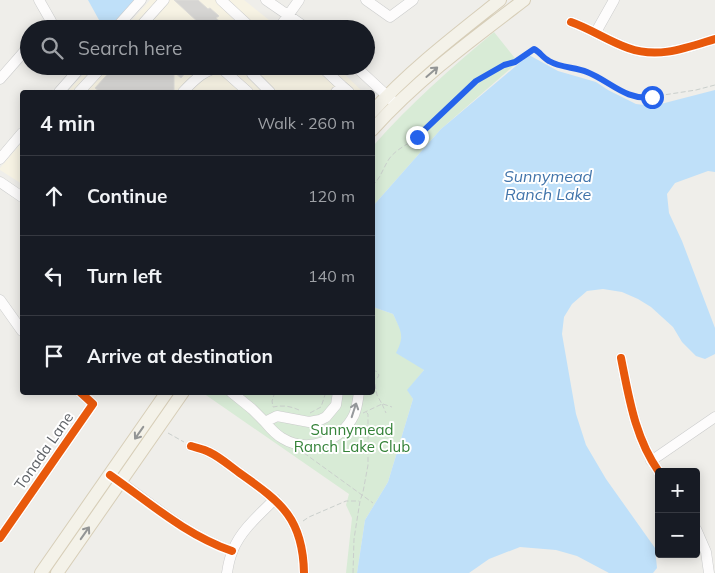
<!DOCTYPE html>
<meta charset="utf-8">
<style>
body{margin:0;font-family:Mulish,sans-serif;background:#20242c;color:#f1f3f6}
.controls{position:absolute;right:15px;bottom:15px;display:grid;overflow:hidden;border-radius:5px;box-shadow:0 2px 12px #0003}
.controls button{width:45px;height:45px;display:grid;place-items:center;padding:0;border:0;border-bottom:1px solid #363941;background:#171b24;color:#f1f3f6;font:25px sans-serif}
.stop{position:absolute;width:15px;height:15px;margin:-11px;border:4px solid #2563eb;border-radius:50%;background:#fff}
.stop.end{background:#2563eb;border-color:#fff;box-shadow:0 1px 5px #0008}
.list{margin:0;padding:0;list-style:none}
h2{display:flex;justify-content:space-between;align-items:center;height:65px;margin:0;padding:0 20px;font-size:21px}
h2 small{font-size:16px;font-weight:400;color:#9ea1a6}
.list li{display:grid;grid-template-columns:32px 1fr auto;gap:15px;align-items:center;box-sizing:border-box;height:80px;padding:0 20px;border-top:1px solid #363941}
.list b{display:block;font-size:19px;white-space:nowrap}
.list em{font-size:16px;font-style:normal;color:#9ea1a6}
.icon{flex:none;width:28px;height:28px;fill:none;stroke:currentColor;stroke-width:2;stroke-linecap:round;stroke-linejoin:round}
.map{position:relative;flex:none;width:715px;height:573px;overflow:hidden}
.search{position:absolute;background:#171b24;box-shadow:0 2px 12px #0003;left:20px;top:20px;width:355px;height:55px;display:flex;align-items:center;gap:12px;box-sizing:border-box;padding:0 18px;border-radius:28px;color:#9ea1a6;font-size:19px}
.panel{position:absolute;background:#171b24;box-shadow:0 2px 12px #0003;left:20px;top:90px;width:355px;height:305px;border-radius:5px}
.map>svg:first-child{display:block}
.commercial{fill:#f7f3e4}
.green{fill:#d8ebd6}
.water{fill:#bfe0f9}
.building{fill:#d6d5d3;stroke:#deddd9}
.lines{fill:none;stroke-linecap:round;stroke-linejoin:round}
.minor-casing{stroke:#cbcccc;stroke-width:11}
.major-casing{stroke:#d7ceb8;stroke-width:14}
.path{stroke:#cacfcc;stroke-width:1;stroke-dasharray:5 2.5;stroke-linecap:butt}
.minor{stroke:#fdfcfc;stroke-width:10}
.major{stroke:#f4f2e9;stroke-width:12}
.cycleway-casing{stroke:#fff;stroke-width:11}
.cycleway{stroke:#e8590c;stroke-width:8}
.oneway{stroke:#939595}
.oneway2{stroke:#96999c}
.route{stroke:#2563eb;stroke-width:6}
.labels{text-anchor:middle;stroke-width:4;stroke-linejoin:round;paint-order:stroke}
.park-label{font-size:15px;fill:#348238;stroke:#fff}
.street-label{font-size:15px;fill:#5f6368;stroke:#fff}
.water-label{font-size:16px;font-style:italic;fill:#4174aa;stroke:#fff}
</style>
<div class="map">
<svg width="715" height="573" viewBox="0 0 715 573">
<rect width="100%" height="100%" fill="#efeeea"/>
<path class="commercial" d="M150,0H244L269,20L284,29H124Z
M91,66H336L363,92H67Z
M22,142V184L0,170V168Z"/>
<path class="green" d="M494,32L518,62L441,129L373,206V146C410,104 451,68 494,32Z
M373,307L393,314L402,332L401,343L424,370L408,390L413,399L388,482L365,520L357,573H346L352,518L346,505L349,494L203,393L372,392Z"/>
<path class="water" d="M88,0H137L112,29H104Z
M529,55L558,71L596,82L608,90L636,104L653,106L715,90V172L708,171L675,183L667,194L669,213L682,241L715,328V354L705,359L696,356L682,342L673,327L651,307L638,299L622,292L603,289L587,291L572,304L564,317L562,334L576,414L586,445L606,479L655,548L657,568L653,573H609L577,556L556,550L520,547L489,559L469,573H357L365,520L388,482L413,399L407,390L424,370L396,353C405,336 401,331 393,314L373,307V206L441,129Z"/>
<path class="building" d="M174,0H198L208,9L210,8L219,16L216,18L228,29H196L200,24Z
M115,66H191L181,78L174,72V90L172,92H100L95,88Z"/>
<g class="lines">
<defs>
<path id="minor" d="M39,0L51,21L44,29
M221,0L248,25L244,29
M266,0L308,29
M366,0L390,17L413,0
M571,22C591,29 608,41 628,48C658,59 686,48 715,39
M115,29L141,0
M138,29L164,0
M275,29L282,24L299,0
M596,32L614,0
M252,66L254,72L252,74L270,92
M330,66L326,71L342,86
M355,66L396,104
M220,67L248,92
M0,79L29,46
M59,92L82,66
M79,92L103,66
M183,92C195,79 205,69 224,66
M336,92L342,86L349,92
M0,159L22,133
M0,182L22,197
M0,300L22,331
M621,358C629,398 635,438 659,472
M231,392L252,409L265,422
M338,392L336,405L326,417L320,420L309,422L277,416L265,422C270,428 275,434 282,438C308,454 341,441 354,415C357,408 358,400 359,392
M191,446C197,448 204,449 209,452C220,457 231,467 241,474C282,503 303,519 304,573
M651,461L715,417
M115,478C154,506 187,535 232,551
M696,529L706,552L709,573
M0,538L93,404L80,392
M227,573C228,566 230,557 233,550C241,530 260,514 275,499"/>
<path id="major" d="M372,112C410,70 456,35 500,0
M372,130C417,80 470,41 524,0
M41,573L167,392
M57,573L183,392"/>
</defs>
<use href="#minor" class="minor-casing"/>
<use href="#major" class="major-casing"/>
<path class="path" d="M372,186C381,178 383,168 389,159C397,148 408,145 417,137L476,81L505,65L515,62L531,50H537C541,55 545,59 551,62C562,67 574,67 585,71C606,79 621,96 644,98L696,90L715,85
M372,371H376L379,375L377,379H372
M275,392L272,401L273,407C283,405 290,406 299,410
M382,404L386,413
M383,404L392,407
M310,413L321,407L326,392
M363,413L382,404L377,395L374,380
M168,433L184,442
M304,453L373,503
M303,521L309,517L346,501H359
M353,573L354,539L360,501L363,492L368,465V414L366,412"/>
<use href="#minor" class="minor"/>
<use href="#major" class="major"/>
<defs>
<path id="cycleway" d="M571,22C591,29 608,41 628,48C658,59 686,48 715,39
M621,358C629,398 635,438 659,472
M191,446C197,448 204,449 209,452C220,457 231,467 241,474C282,503 303,519 304,573
M110,475C150,503 186,535 232,551
M0,538L93,404L80,392"/>
</defs>
<use href="#cycleway" class="cycleway-casing"/>
<use href="#cycleway" class="cycleway"/>
</g>
<defs><path id="oneway-shaft" d="M-6 0H5M1.5-3L5.5 0L1.5 3" fill="none" stroke-width="1.6" stroke-linecap="round" stroke-linejoin="round" transform="scale(1.25)"/></defs>
<g class="oneway">
<use href="#oneway-shaft" transform="translate(432 72) rotate(-41)"/>
<use href="#oneway-shaft" transform="translate(139 433) rotate(125)"/>
<use href="#oneway-shaft" transform="translate(85 533) rotate(-55)"/>
</g>
<use class="oneway2" href="#oneway-shaft" transform="translate(354 410) rotate(-72)"/>
<g class="lines">
<path class="route" d="M417,137L476,81L504,65L515,62L534,49C540,52 543,58 549,61C561,68 575,67 587,72C610,81 626,101 652,97"/>
</g>
<g class="labels">
<g class="park-label">
<text x="352" y="435">Sunnymead<tspan x="352" dy="17">Ranch Lake Club</tspan></text>
</g>
<g class="street-label">
<text transform="translate(44 451) rotate(-55)" y="5">Tonada Lane</text>
</g>
<g class="water-label">
<text x="548" y="182">Sunnymead<tspan x="548" dy="18">Ranch Lake</tspan></text>
</g>
</g>
</svg>
<div class="controls">
<button>+</button>
<button>−</button>
</div>
<div class="stop" style="left:652px;top:97px"></div>
<div class="stop end" style="left:417px;top:137px"></div>
<div class="search"><svg class="icon" aria-label="search" viewBox="0 0 24 24"><circle cx="10" cy="10" r="6"/><path d="M15 15l6 6"/></svg>Search here</div>
<section class="panel">
<h2>4 min<small>Walk · 260 m</small></h2>
<ul class="list">
<li><svg class="icon" aria-label="ahead" viewBox="0 0 24 24"><path d="M12 20V5M6 11l6-6 6 6"/></svg><div><b>Continue</b></div><em>120 m</em></li>
<li><svg class="icon" aria-label="left" viewBox="0 0 24 24"><path d="M17 20v-9H6M10 6l-5 5 5 5"/></svg><div><b>Turn left</b></div><em>140 m</em></li>
<li><svg class="icon" aria-label="arrive" viewBox="0 0 24 24"><path d="M6 21V4h12l-3 4 3 4H6"/></svg><div><b>Arrive at destination</b></div></li>
</ul>
</section>
</div>
